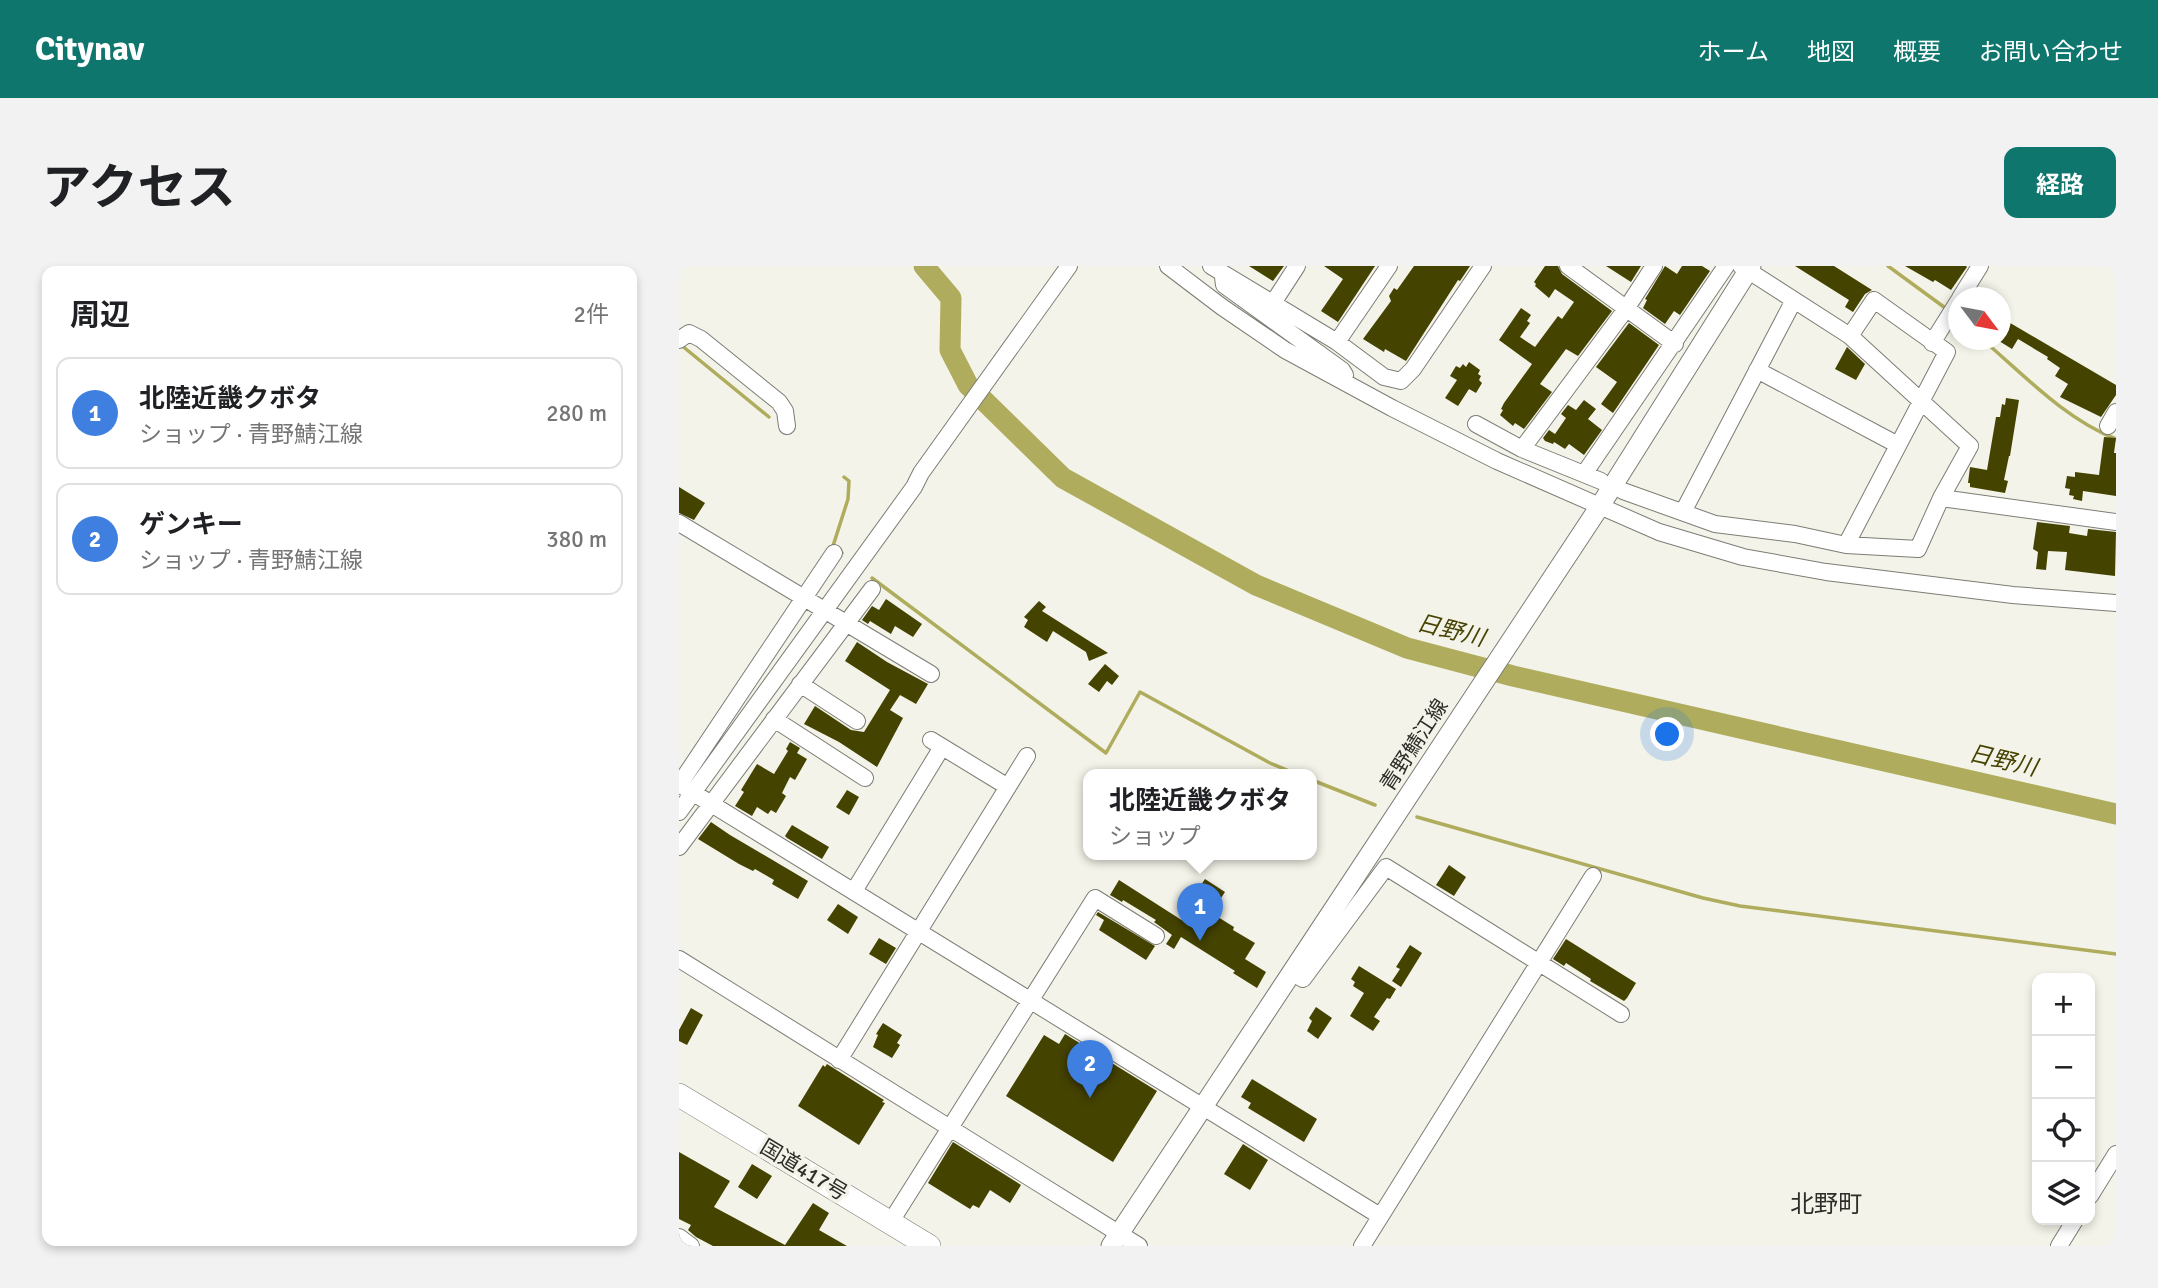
<!DOCTYPE html>
<html lang="ja">
<meta charset="utf-8">
<style>
body{margin:0;font-family:Signika,"Noto Sans JP",sans-serif;background:#f2f2f2;color:#202124}
.controls{position:absolute;right:21px;bottom:21px;display:grid;overflow:hidden;border-radius:14px;box-shadow:0 4px 10px #0003}
.controls button{width:63px;height:63px;display:grid;place-items:center;padding:0;border:0;border-bottom:2px solid #e0e0e0;background:#fff;color:#202124;font:35px sans-serif}
.compass{position:absolute;left:1269px;top:21px;width:63px;height:63px;border-radius:50%;background:#fff;box-shadow:0 4px 10px #0003;rotate:122deg}
.you{position:absolute;left:989px;top:469px;width:24px;height:24px;margin:-18px;border:5px solid #fff;border-radius:50%;background:#1a73e8;box-shadow:0 0 0 10px #1a73e833}
.badge{display:grid;place-items:center;width:46px;height:46px;border-radius:50%;background:#0f766e;color:#fff;font-size:23px;font-weight:700}
.pin{position:absolute;translate:-50% -58px;filter:drop-shadow(0 2px 4px #0008)}
.pin::after{content:'';position:absolute;top:37px;width:24px;height:21px;background:inherit;clip-path:polygon(0 0,100% 0,50% 100%)}
.popup{position:absolute;left:404px;top:503px;width:234px;height:91px;box-sizing:border-box;display:grid;place-content:center;border-radius:14px;background:#fff;filter:drop-shadow(0 2px 5px #0005);font-size:23px;white-space:nowrap;color:#757577}
.popup b{font-size:26px;color:#202124}
.popup::after{content:'';position:absolute;left:50%;top:100%;margin-left:-14px;border:14px solid transparent;border-top-color:#fff}
.list{margin:0;padding:0;list-style:none}
h2{display:flex;justify-content:space-between;align-items:center;height:91px;margin:0;padding:0 28px;font-size:30px}
h2 small{font-size:23px;font-weight:400;color:#757577}
.list li{display:grid;grid-template-columns:46px 1fr auto;gap:21px;align-items:center;box-sizing:border-box;height:112px;margin:0 14px 14px;padding:0 14px;border:2px solid #e0e0e0;border-radius:14px}
.list b{display:block;font-size:26px;white-space:nowrap}
.list p{margin:0;font-size:23px;white-space:nowrap;color:#757577}
.list em{font-size:23px;font-style:normal;color:#757577}
.icon{flex:none;width:38px;height:38px;fill:none;stroke:currentColor;stroke-width:2;stroke-linecap:round;stroke-linejoin:round}
.map{position:relative;flex:none;width:1437px;height:980px;overflow:hidden;border-radius:14px}
header{display:flex;align-items:center;gap:42px;box-sizing:border-box;height:98px;padding:0 35px;background:#0f766e;color:#fff}
header strong{font-size:33px}
nav{display:flex;gap:38px;margin-inline-start:auto;font-size:24px}
.intro{display:flex;align-items:center;justify-content:space-between;box-sizing:border-box;height:168px;padding:0 42px}
h1{margin:0;font-size:49px}
.button{padding:18px 32px;border-radius:14px;background:#0f766e;color:#fff;font-size:24px;font-weight:700}
main{display:flex;gap:42px;padding:0 42px}
aside{flex:1;background:#fff;border-radius:14px;box-shadow:0 4px 10px #0003}
.map>svg:first-child{display:block}
.lines{fill:none;stroke-linecap:round;stroke-linejoin:round}
.stream{stroke:#afad5d;stroke-width:3.5}
.river{stroke:#afad5d;stroke-width:21}
.building{fill:#454300}
.minor-casing{stroke:#7d7d75;stroke-width:18}
.major-casing{stroke:#7d7d75;stroke-width:21}
.highway-casing{stroke:#7d7d75;stroke-width:24}
.minor{stroke:#fff;stroke-width:16}
.major{stroke:#fff;stroke-width:19}
.highway{stroke:#fff;stroke-width:23}
.labels{text-anchor:middle;stroke-width:7;stroke-linejoin:round;paint-order:stroke}
.street-label{font-size:21px;fill:#2d2d29;stroke:#f3f3e9}
.water-label{font-size:23px;font-style:italic;fill:#474403;stroke:#f3f3e9}
.quarter-label{font-size:24px;fill:#2d2d29;stroke:#f3f3e9}
</style>
<header>
<strong>Citynav</strong>
<nav><a>ホーム</a><a>地図</a><a>概要</a><a>お問い合わせ</a></nav>
</header>
<div class="intro"><h1>アクセス</h1><a class="button">経路</a></div>
<main>
<aside>
<h2>周辺<small>2件</small></h2>
<ul class="list">
<li><span class="badge" style="background:#3f7fe0">1</span><div><b>北陸近畿クボタ</b><p>ショップ · 青野鯖江線</p></div><em>280 m</em></li>
<li><span class="badge" style="background:#3f7fe0">2</span><div><b>ゲンキー</b><p>ショップ · 青野鯖江線</p></div><em>380 m</em></li>
</ul>
</aside>
<div class="map">
<svg width="1437" height="980" viewBox="0 0 1437 980">
<rect width="100%" height="100%" fill="#f3f3e9"/>
<g class="lines">
<path class="stream" d="M1209,0L1269,44
M1304,74C1345,109 1386,153 1437,173
M2,79L90,151
M163,287L154,280L169,233L170,215L165,211
M193,312L427,487L461,426L591,497L620,509
M633,514L696,539
M738,551L1024,632L1061,640L1437,688"/>
<path class="river" d="M245,0L272,32L271,84L289,119L384,212L577,319L728,382L834,410L1437,548"/>
</g>
<path class="building" d="M570,0H605L594,15Z
M645,0H696L659,56L642,45L664,13Z
M735,0H791L781,15L779,14L727,95L706,83L705,86L684,73L712,35L710,30L715,22L718,24Z
M866,0H879L883,8L933,45L899,90L887,83L861,118L873,126L845,163L836,157L834,160L821,149L824,144L822,143L825,137L853,98L820,74L842,42L852,49L848,55L851,57L841,71L856,81L879,50L883,53L895,36L876,23L870,32L856,20L857,18L855,16Z
M927,0H962L952,16Z
M986,0L998,8L1003,0H1023L1031,5L1001,49L995,45L986,58L964,42L968,34L966,33Z
M1116,0H1155L1193,24L1186,28L1174,46L1166,41L1170,34Z
M1226,0H1287L1288,1L1272,24L1256,14L1254,16Z
M1321,51L1437,119V129L1422,151L1381,131L1389,118L1376,110L1381,102L1368,93L1369,91L1339,73L1333,83L1320,75L1321,74Z
M950,57L980,79L934,147L922,138L938,116L917,101Z
M1168,81L1186,98L1177,114L1156,103Z
M790,96L801,104L799,108L802,110L800,114L803,117L797,127L790,123L779,140L766,132L778,114L771,110L777,100L781,102L784,98L787,101Z
M1327,132L1340,134L1331,190H1330L1325,214L1329,215L1326,227L1291,221V217H1289L1291,201L1308,204L1317,151H1321L1323,138L1326,139Z
M905,134L917,143L909,153L923,164L905,189L890,178L886,183L875,176L874,178L866,175L864,172L870,164L876,168L887,152L882,148L889,139L897,144Z
M1425,171L1437,172L1435,187H1437V230L1404,225L1403,235L1394,233L1395,230L1390,229L1391,223L1386,222L1388,210L1396,211V206L1420,209Z
M0,221L26,237L15,254L0,247Z
M1358,256L1391,260L1390,267L1408,270L1409,263L1437,266L1436,310L1386,304L1388,286L1369,285L1367,304L1357,303L1359,286L1354,283Z
M207,333L243,358L234,371L216,360L212,368L191,355L189,358L183,354L193,340L200,344Z
M360,335L367,341L363,345L429,387L410,395L407,386L374,365L368,376L345,361L349,354L345,351Z
M178,376L208,396L249,418L237,438L221,429L211,444L224,452L198,501L160,476L125,458L136,440L172,464L185,466L211,424L166,395Z
M426,398L440,410L433,419L428,415L420,426L409,418Z
M111,476L121,482L118,487L128,493L116,514L111,511L103,527L107,530L97,547L92,544L89,548L78,541L73,550L56,540L65,526L62,524L78,498L95,508L109,485L107,483Z
M168,524L180,531L170,549L157,541Z
M32,556L51,569L129,615L119,633L93,618L95,614L76,603L74,605L60,598L19,573Z
M113,559L150,581L143,593L108,572L106,570Z
M770,599L787,611L775,630L757,619Z
M526,613L546,626L538,638L518,625Z
M440,614L515,662L526,643L555,661L554,664L576,677L566,693L587,706L578,722L554,707L556,705L502,671L495,683L487,678L493,669L475,656L477,654L444,634L443,636L431,629Z
M159,638L179,651L169,668L148,654Z
M419,646L476,680L467,694L420,664L425,654L417,649Z
M200,672L217,682L207,698L190,688Z
M887,673L957,717L948,732L945,735L911,715L912,713L887,697L885,700L874,693Z
M731,679L743,687L722,721L713,715L721,703L717,701Z
M680,700L717,723L711,733L708,732L695,751L701,755L694,765L671,750L685,727L674,720L676,716L672,713Z
M637,741L653,752L639,773L628,765L633,755L630,752Z
M12,742L24,749L8,779L0,775V764Z
M204,757L223,769L218,777L221,779L213,792L194,781L199,769L197,768Z
M386,768L478,825L434,896L327,830L365,769L380,778Z
M148,798L205,834L203,836L206,837L180,879L119,840L144,799L146,801Z
M573,813L638,853L625,876L569,842L572,837L562,831Z
M274,876L342,919L331,937L311,924L300,942L294,939L291,943L249,917Z
M564,878L589,894L571,924L545,908Z
M0,886L51,915L35,941L106,979L134,937L150,947L140,964L168,980H34L17,971L9,964L12,959L0,953Z
M73,898L93,910L78,933L59,921Z"/>
<g class="lines">
<defs>
<path id="minor" d="M489,0L543,41L606,84L713,142L818,195L980,266L1064,291L1147,306L1334,329L1437,337
M532,0L658,76L705,111L722,115L734,103L804,0
M889,0L996,78
M544,11L545,19L663,104L666,109
M1281,32L1301,0
M594,37L618,0
M0,74L10,67L22,73L100,136L106,145L108,160
M658,76L710,0
M1253,77L1280,34
M1078,104L1219,179
M797,158L843,183L922,215
M1429,160L1437,146
M843,183L947,43L975,0
M905,208L1047,0
M944,225L1036,258L1116,268L1167,279L1239,283L1262,232L1291,180L1171,70L1062,0
M1262,232L1437,256
M1004,246L1115,34
M0,257L252,408
M1167,279L1268,86L1195,34L1171,70
M121,418L178,455
M95,453L186,512
M252,474L329,521
M0,518L701,950
M0,519L155,287
M0,546L235,221L242,207L390,0
M0,581L193,323
M175,625L263,481
M0,693L460,980
M612,706L624,713L707,601L942,748
M160,794L348,490
M1411,930L1437,888
M211,957L416,632L477,670
M0,971L12,980
M683,980L914,610
M1380,980L1396,954"/>
<path id="major" d="M432,980L921,240L1072,0"/>
<path id="highway" d="M0,829L250,980"/>
</defs>
<use href="#minor" class="minor-casing"/>
<use href="#major" class="major-casing"/>
<use href="#highway" class="highway-casing"/>
<use href="#minor" class="minor"/>
<use href="#major" class="major"/>
<use href="#highway" class="highway"/>
</g>
<g class="labels">
<g class="street-label">
<text transform="translate(735 479) rotate(-57)" y="7">青野鯖江線</text>
<text transform="translate(125 904) rotate(31)" y="7">国道417号</text>
</g>
<g class="water-label">
<text transform="translate(772 364) rotate(14)" y="8">日野川</text>
<text transform="translate(1324 494) rotate(13)" y="8">日野川</text>
</g>
<g class="quarter-label">
<text x="1147" y="946">北野町</text>
</g>
</g>
</svg>
<div class="controls">
<button>+</button>
<button>−</button>
<button><svg class="icon" aria-label="locate" viewBox="0 0 24 24"><circle cx="12" cy="12" r="6"/><path d="M12 2v4M12 18v4M2 12h4M18 12h4"/></svg></button>
<button><svg class="icon" aria-label="layers" viewBox="0 0 24 24"><path d="M12 4l9 5-9 5-9-5zM3 14l9 5 9-5"/></svg></button>
</div>
<svg class="compass" viewBox="-18 -18 36 36"><path d="M0-13l5 13h-10z" fill="#e53935"/><path d="M0 13l5-13h-10z" fill="#757577"/></svg>
<div class="you"></div>
<div class="pin badge" style="left:521px;top:675px;background:#3f7fe0">1</div>
<div class="popup"><b>北陸近畿クボタ</b>ショップ</div>
<div class="pin badge" style="left:411px;top:832px;background:#3f7fe0">2</div>
</div>
</main>
